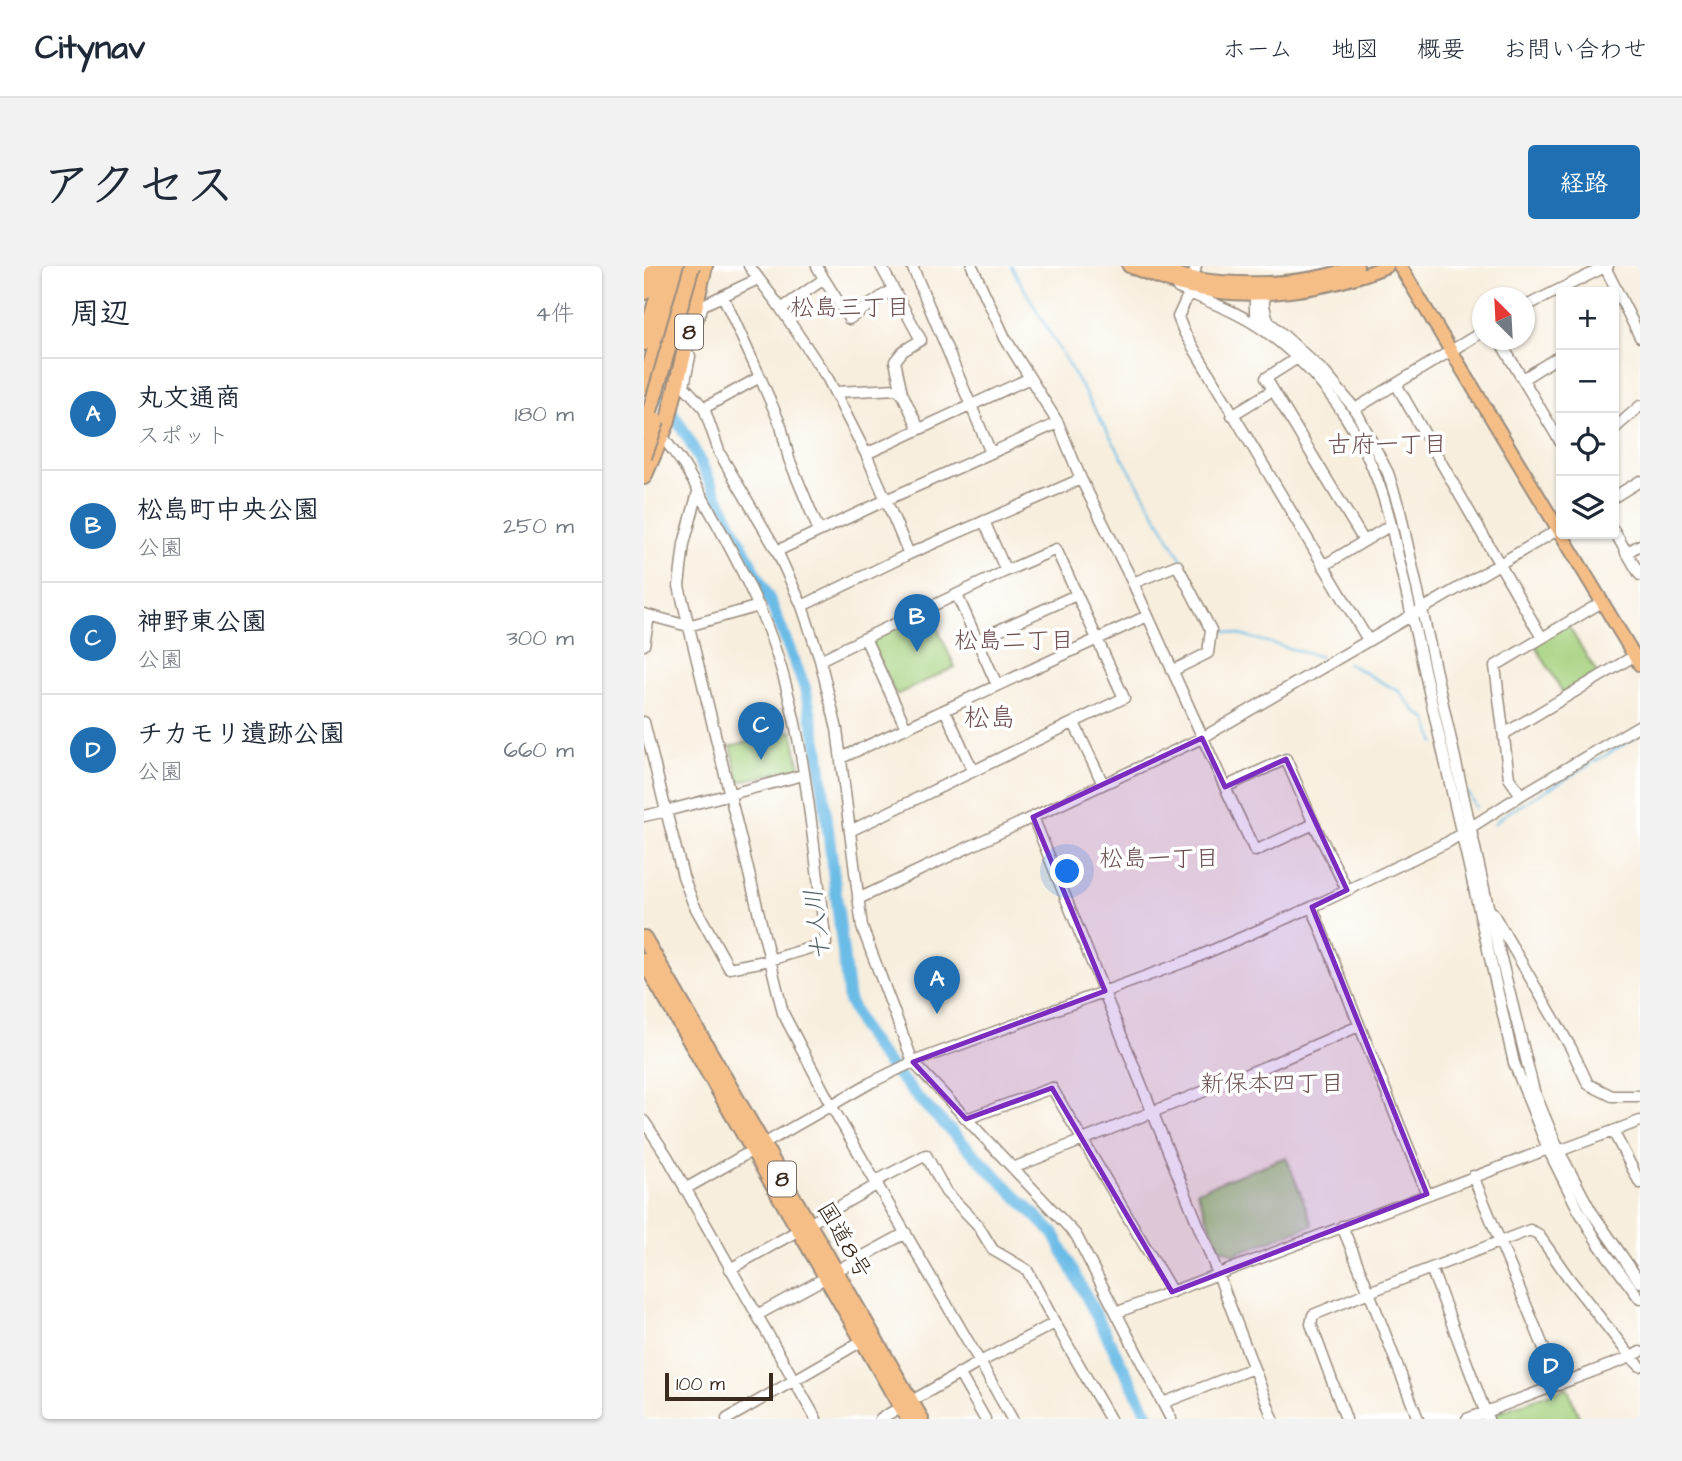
<!DOCTYPE html>
<html lang="ja">
<meta charset="utf-8">
<style>
body{margin:0;font-family:"Architects Daughter","Klee One",sans-serif;background:#f2f2f3;color:#1f2937}
.controls{position:absolute;right:21px;top:21px;display:grid;overflow:hidden;border-radius:7px;box-shadow:0 2px 5px #0004}
.controls button{width:63px;height:63px;display:grid;place-items:center;padding:0;border:0;border-bottom:2px solid #e0e1e3;background:#fff;color:#1f2937;font:35px sans-serif}
.compass{position:absolute;left:828px;top:21px;width:63px;height:63px;border-radius:50%;background:#fff;box-shadow:0 2px 5px #0004;rotate:336deg}
.scale{position:absolute;left:21px;bottom:18px;width:108px;box-sizing:border-box;padding-left:7px;border:4px solid #3b2a1e;border-top:0;font-size:19px;line-height:24px;white-space:nowrap;color:#3b2a1e;-webkit-text-stroke:5px #fff;paint-order:stroke}
.you{position:absolute;left:424px;top:606px;width:24px;height:24px;margin:-18px;border:5px solid #fff;border-radius:50%;background:#1a73e8;box-shadow:0 0 0 10px #1a73e833}
.badge{display:grid;place-items:center;width:46px;height:46px;border-radius:50%;background:#1f6fb2;color:#fff;font-size:23px;font-weight:700}
.pin{position:absolute;translate:-50% -58px;filter:drop-shadow(0 2px 4px #0008)}
.pin::after{content:'';position:absolute;top:37px;width:24px;height:21px;background:inherit;clip-path:polygon(0 0,100% 0,50% 100%)}
.list{margin:0;padding:0;list-style:none}
h2{display:flex;justify-content:space-between;align-items:center;height:91px;margin:0;padding:0 28px;font-size:30px}
h2 small{font-size:23px;font-weight:400;color:#747a83}
.list li{display:grid;grid-template-columns:46px 1fr auto;gap:21px;align-items:center;box-sizing:border-box;height:112px;padding:0 28px;border-top:2px solid #e0e1e3}
.list b{display:block;font-size:26px;white-space:nowrap}
.list p{margin:0;font-size:23px;white-space:nowrap;color:#747a83}
.list em{font-size:23px;font-style:normal;color:#747a83}
.icon{flex:none;width:38px;height:38px;fill:none;stroke:currentColor;stroke-width:2;stroke-linecap:round;stroke-linejoin:round}
.map{position:relative;flex:none;width:996px;height:1153px;overflow:hidden;border-radius:7px}
header{display:flex;align-items:center;gap:42px;box-sizing:border-box;height:98px;padding:0 35px;background:#fff;border-bottom:2px solid #e0e1e3}
header strong{font-size:33px}
nav{display:flex;gap:38px;margin-inline-start:auto;font-size:24px}
.intro{display:flex;align-items:center;justify-content:space-between;box-sizing:border-box;height:168px;padding:0 42px}
h1{margin:0;font-size:49px}
.button{padding:18px 32px;border-radius:7px;background:#1f6fb2;color:#fff;font-size:24px;font-weight:700}
main{display:flex;gap:42px;padding:0 42px}
aside{flex:1;background:#fff;border-radius:7px;box-shadow:0 2px 5px #0004}
.map>svg:first-child{display:block}
.green{fill:#a5d17e;stroke:#707e4e;stroke-width:2}
.lines{fill:none;stroke-linecap:round;stroke-linejoin:round}
.stream{stroke:#6bbce7;stroke-width:2}
.river{stroke:#6bbce7;stroke-width:12}
.minor-casing{stroke:#998c7e;stroke-width:13}
.major-casing{stroke:#998c7e;stroke-width:16}
.highway-casing{stroke:#998c7e;stroke-width:18}
.minor{stroke:#fff;stroke-width:10}
.major{stroke:#f6be87;stroke-width:12}
.highway{stroke:#f6be87;stroke-width:14}
.highway-bridge-casing{stroke:#998c7e;stroke-width:18;stroke-linecap:butt}
.highway-bridge{stroke:#f6be87;stroke-width:14}
.marked{fill:#7b2cbf;fill-opacity:0.2;stroke:#7b2cbf;stroke-width:5;stroke-linejoin:round}
.labels{text-anchor:middle;dominant-baseline:central;stroke-width:7;stroke-linejoin:round;paint-order:stroke}
.shield{fill:#fff;stroke:#766a62;stroke-width:2}
.shield-label{font-size:21px;font-weight:bold;fill:#3b2a1e}
.street-label{font-size:23px;fill:#3b2a1e;stroke:#fff}
.neighbourhood-label{font-size:24px;fill:#6d5051;stroke:#fff}
.water-label{font-size:24px;font-style:italic;fill:#4c5d64;stroke:#fff}
.quarter-label{font-size:26px;fill:#6d5051;stroke:#fff}
</style>
<header>
<strong>Citynav</strong>
<nav><a>ホーム</a><a>地図</a><a>概要</a><a>お問い合わせ</a></nav>
</header>
<div class="intro"><h1>アクセス</h1><a class="button">経路</a></div>
<main>
<aside>
<h2>周辺<small>4件</small></h2>
<ul class="list">
<li><span class="badge">A</span><div><b>丸文通商</b><p>スポット</p></div><em>180 m</em></li>
<li><span class="badge">B</span><div><b>松島町中央公園</b><p>公園</p></div><em>250 m</em></li>
<li><span class="badge">C</span><div><b>神野東公園</b><p>公園</p></div><em>300 m</em></li>
<li><span class="badge">D</span><div><b>チカモリ遺跡公園</b><p>公園</p></div><em>660 m</em></li>
</ul>
</aside>
<div class="map">
<svg width="996" height="1153" viewBox="0 0 996 1153">
<rect width="100%" height="100%" fill="#fff"/>
<filter id="ink" filterUnits="userSpaceOnUse"><feTurbulence type="fractalNoise" baseFrequency=".0143" numOctaves="2"/><feDisplacementMap in="SourceGraphic" scale="14" xChannelSelector="R" yChannelSelector="G"/><feConvolveMatrix kernelMatrix="1 2 1 2 8 2 1 2 1" color-interpolation-filters="sRGB"/></filter>
<filter id="wash" filterUnits="userSpaceOnUse"><feTurbulence type="fractalNoise" baseFrequency=".00686" numOctaves="4" result="noise"/><feDisplacementMap in="SourceGraphic" scale="28" xChannelSelector="R" yChannelSelector="G"/><feGaussianBlur stdDeviation="1.57" result="paint"/><feColorMatrix in="noise" values="0 0 0 0 0 0 0 0 0 0 0 0 0 0 0 0 0 1.4 0 .05"/><feComposite in="paint" operator="in"/></filter>
<g filter="url(#wash)">
<rect width="100%" height="100%" fill="#f7eedd"/>
<path class="green" d="M286 346 311 401 252 429 225 372Z
M923 358 953 407 919 427 890 377Z
M148 465 156 501 95 516 87 480Z
M642 891 669 959 590 988 575 981 553 925Z
M923 1121 936 1153H849L847 1149Z"/>
<g class="lines">
<path class="stream" d="M367 0 545 306 575 363 677 391
M703 397 756 426 772 446 783 453 791 477
M823 525 832 542
M850 558 860 549 996 469"/>
<path class="river" d="M10 116 45 174 127 337 161 422 174 481 205 735 218 762 234 786 274 832 410 968 506 1153"/>
</g>
</g>
<g filter="url(#ink)">
<g class="lines">
<g class="minor-casing">
<path id="minor" d="M105 0 133 37 184 113 222 188 242 234 414 157 437 213
M237 0 277 74 259 85 251 95 258 127
M268 0 347 187
M328 0 361 72 414 157
M552 0 545 27 534 51 540 66 724 374
M964 0 961 1 996 71
M180 13 205 53 249 23
M611 21V46L619 64
M534 22C563 35 595 46 621 65 685 112 729 181 747 259L870 797 904 883 934 943 954 977 996 1033
M620 22V40L624 55 681 107 711 143 744 207 756 245 843 636 890 825 915 885 947 945 996 1016
M79 30 116 111
M880 41 961 1
M137 43 180 13 173 0
M54 54 59 39 114 13
M855 74 917 177
M46 90 40 120 60 142 76 188 133 285 158 340 176 394 193 463 218 661 269 796 432 969 527 1153
M879 113 917 89
M752 118 838 66
M629 124 622 112 652 93
M191 126 254 123 259 129 275 163
M60 142 116 111 137 160 145 193 175 265
M711 143 752 118 898 372 851 400 865 512 877 529
M588 149 629 124 720 275
M970 163 996 140
M18 168C24 181 35 190 42 203 69 249 95 295 116 344 161 447 167 567 182 677L126 694 85 702 49 637 39 610 22 545 159 509
M222 188 386 112
M54 226 40 278 35 320 139 747 187 839 336 1096 411 1057 466 1153
M970 231 996 215
M970 265 996 309
M133 285 242 234 265 288
M982 287 996 279
M679 300 747 259
M489 317 533 299 567 364 564 387 528 405
M313 329 353 419
M158 340 265 288 437 213 489 317 581 521 642 493 670 558 703 624
M0 348 44 360 115 340
M221 372 362 305
M898 372 958 336
M333 374 432 329
M0 379 5 350
M176 394 221 372 262 462
M301 444 329 505
M0 456 22 545 0 550
M430 457 459 518
M860 468 990 390
M197 492 503 350
M581 521 611 585 670 558
M389 551 574 1008 629 1153
M206 565 480 432 412 283 362 305 340 255
M214 633 558 472 917 262
M668 641 783 928
M848 646 927 782 944 818 968 830H996
M322 853 408 822 528 1026
M0 855 23 890 172 1153
M969 865 996 917
M369 902 623 800 715 760
M829 910 915 1119
M232 915 282 889 302 926 333 958 349 984 383 1004 411 1057
M41 923 226 817 269 796 546 694 668 641 804 576 877 529 996 459
M165 958 234 918
M698 960 725 1026 669 1049 667 1058 702 1153
M787 1002 844 1153
M86 1003 155 964
M192 1005 262 967
M474 1046 904 883 915 885 996 855
M113 1049 181 1012
M315 1107 341 1153
M519 1137 609 1102
M83 1153 218 1075
M236 1153 336 1096 368 1153
M774 1153 725 1026 886 964 894 968 924 1011 987 1091 996 1086
M823 1153 987 1091 996 1100"/>
</g>
<g class="major-casing">
<path id="major" d="M485 0C505 8 525 17 546 21 608 36 685 24 743 0
M508 0C564 24 657 22 713 0
M756 0 996 399"/>
</g>
<g class="highway-casing">
<path id="highway" d="M0 26 8 0
M0 77 22 0
M0 121 35 0
M0 211 23 158 61 0
M0 672 277 1153
M0 695 264 1153"/>
</g>
<use href="#minor" class="minor"/>
<use href="#major" class="major"/>
<use href="#highway" class="highway"/>
<g class="highway-bridge-casing">
<path id="highway-bridge" d="M0 166 48 0
M0 191 13 155"/>
</g>
<use href="#highway-bridge" class="highway-bridge"/>
</g>
</g>
<path class="marked" d="M558 472 581 521 642 493 703 624 668 641 783 928 528 1026 408 822 322 853 269 796 461 725 389 551Z"/>
<g class="labels">
<g class="shield">
<rect x="31" y="48.5" width="28" height="35" rx="5"/>
<rect x="124" y="895.5" width="28" height="35" rx="5"/>
</g>
<g class="shield-label">
<text x="45" y="66">8</text>
<text x="138" y="913">8</text>
</g>
<g class="street-label">
<text transform="translate(200 974) rotate(60)">国道8号</text>
</g>
<g class="neighbourhood-label">
<text x="206" y="42">松島三丁目</text>
<text x="743" y="179">古府一丁目</text>
<text x="370" y="375">松島二丁目</text>
<text x="515" y="593">松島一丁目</text>
<text x="628" y="818">新保本四丁目</text>
</g>
<g class="water-label">
<text transform="translate(174 659) rotate(-97)">十人川</text>
</g>
<g class="quarter-label">
<text x="346" y="452">松島</text>
</g>
</g>
</svg>
<div class="controls">
<button>+</button>
<button>−</button>
<button><svg class="icon" aria-label="locate" viewBox="0 0 24 24"><circle cx="12" cy="12" r="6"/><path d="M12 2v4M12 18v4M2 12h4M18 12h4"/></svg></button>
<button><svg class="icon" aria-label="layers" viewBox="0 0 24 24"><path d="M12 4l9 5-9 5-9-5zM3 14l9 5 9-5"/></svg></button>
</div>
<svg class="compass" viewBox="-18 -18 36 36"><path d="M0-13l5 13h-10z" fill="#e53935"/><path d="M0 13l5-13h-10z" fill="#747a83"/></svg>
<div class="scale">100 m</div>
<div class="you"></div>
<div class="pin badge" style="left:293px;top:748px">A</div>
<div class="pin badge" style="left:273px;top:386px">B</div>
<div class="pin badge" style="left:117px;top:494px">C</div>
<div class="pin badge" style="left:907px;top:1135px">D</div>
</div>
</main>
